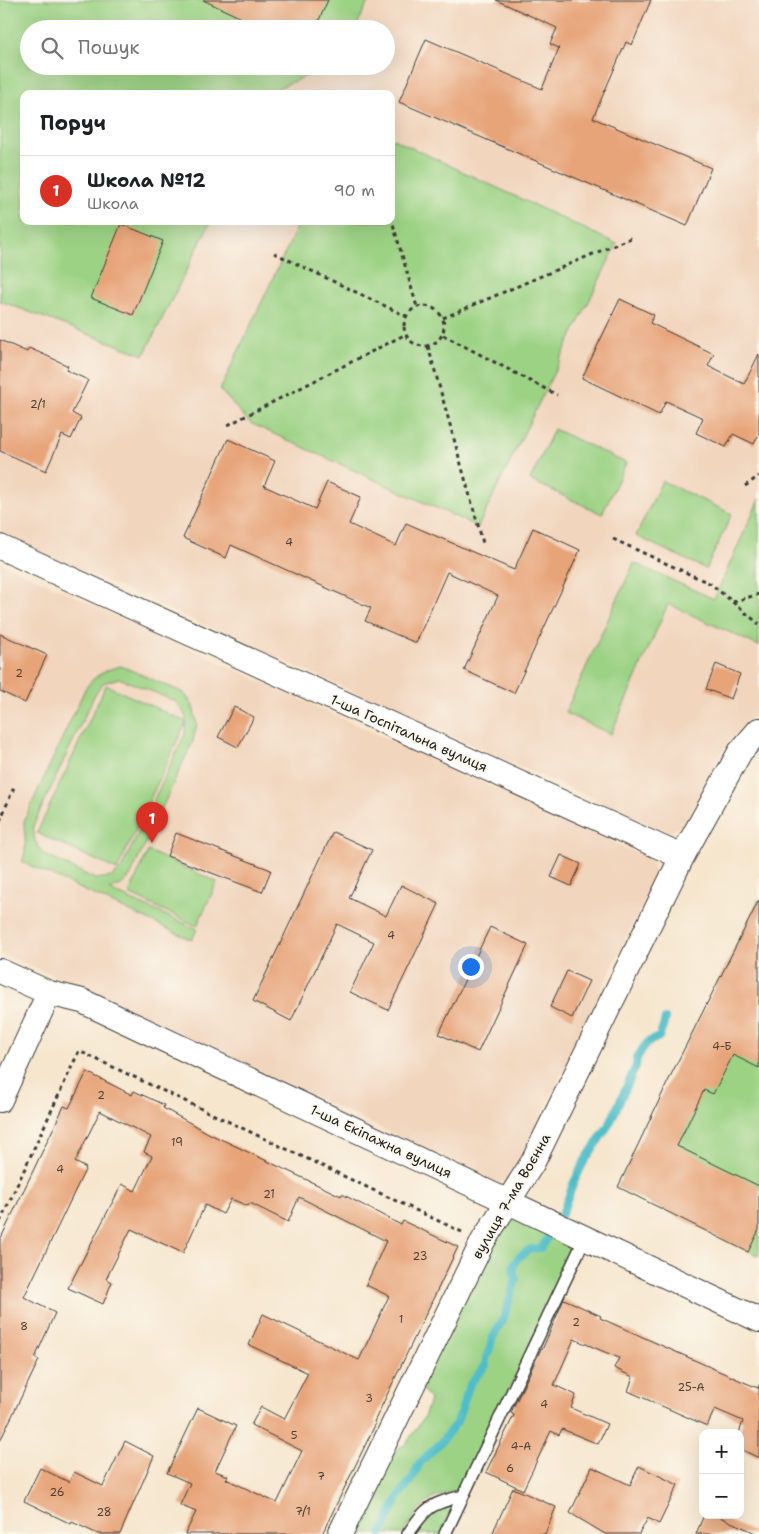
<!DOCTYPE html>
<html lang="uk">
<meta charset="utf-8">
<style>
body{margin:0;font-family:"Shantell Sans",sans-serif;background:#f2f2f2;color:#202124}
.controls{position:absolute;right:15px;bottom:15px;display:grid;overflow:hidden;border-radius:10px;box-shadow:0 5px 20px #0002}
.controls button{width:45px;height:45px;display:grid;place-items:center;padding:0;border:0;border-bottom:1px solid #e0e0e0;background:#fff;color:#202124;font:25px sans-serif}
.you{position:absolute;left:470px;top:966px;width:18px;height:18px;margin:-12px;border:4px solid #fff;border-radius:50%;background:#1a73e8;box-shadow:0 0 0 8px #1a73e833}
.badge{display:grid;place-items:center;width:32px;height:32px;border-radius:50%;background:#d93025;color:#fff;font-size:16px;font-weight:700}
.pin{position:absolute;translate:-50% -41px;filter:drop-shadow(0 1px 2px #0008)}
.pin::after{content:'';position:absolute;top:26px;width:18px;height:15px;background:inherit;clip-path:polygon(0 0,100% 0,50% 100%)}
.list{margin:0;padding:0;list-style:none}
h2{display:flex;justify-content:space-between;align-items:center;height:65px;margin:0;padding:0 20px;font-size:21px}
h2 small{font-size:16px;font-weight:400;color:#757577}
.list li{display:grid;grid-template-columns:32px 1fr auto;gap:15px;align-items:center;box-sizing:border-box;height:70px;padding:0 20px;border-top:1px solid #e0e0e0}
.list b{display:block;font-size:19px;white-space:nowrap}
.list p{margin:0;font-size:16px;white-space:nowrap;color:#757577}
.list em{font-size:16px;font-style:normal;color:#757577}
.icon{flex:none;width:28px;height:28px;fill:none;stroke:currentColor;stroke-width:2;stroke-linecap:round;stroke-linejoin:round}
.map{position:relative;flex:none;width:759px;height:1534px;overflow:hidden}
.search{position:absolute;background:#fff;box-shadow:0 5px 20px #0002;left:20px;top:20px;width:375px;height:55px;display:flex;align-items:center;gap:12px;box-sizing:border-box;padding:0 18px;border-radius:28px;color:#757577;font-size:19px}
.panel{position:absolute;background:#fff;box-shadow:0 5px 20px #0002;left:20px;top:90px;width:375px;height:135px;border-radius:10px}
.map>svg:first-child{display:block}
.built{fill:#f1d5bd;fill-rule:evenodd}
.green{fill:#9cd284;stroke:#5c7750;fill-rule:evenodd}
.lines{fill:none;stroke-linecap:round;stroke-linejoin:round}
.stream{stroke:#4fbdc8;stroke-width:8}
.building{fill:#e7a479}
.lane-casing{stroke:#3d3a37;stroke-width:14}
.street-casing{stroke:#3d3a37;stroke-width:26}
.path{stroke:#3d3a37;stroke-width:3;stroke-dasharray:4 4;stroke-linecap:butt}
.lane{stroke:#fff;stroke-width:11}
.street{stroke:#fff;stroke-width:24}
.labels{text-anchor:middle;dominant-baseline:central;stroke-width:4;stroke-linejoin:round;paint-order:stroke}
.number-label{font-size:11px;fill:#4f3e33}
.street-label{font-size:14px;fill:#1c1c1c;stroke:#fbf7ec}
</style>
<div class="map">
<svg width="759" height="1534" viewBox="0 0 759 1534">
<rect width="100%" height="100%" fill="#fbf7ec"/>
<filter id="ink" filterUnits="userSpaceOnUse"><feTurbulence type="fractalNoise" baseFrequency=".02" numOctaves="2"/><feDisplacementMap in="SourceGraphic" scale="10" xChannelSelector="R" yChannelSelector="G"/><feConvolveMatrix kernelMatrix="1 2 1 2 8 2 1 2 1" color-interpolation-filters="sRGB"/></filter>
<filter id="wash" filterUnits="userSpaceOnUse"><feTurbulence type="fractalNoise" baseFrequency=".0096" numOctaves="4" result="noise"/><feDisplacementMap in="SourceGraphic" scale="20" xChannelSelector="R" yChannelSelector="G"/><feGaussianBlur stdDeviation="1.12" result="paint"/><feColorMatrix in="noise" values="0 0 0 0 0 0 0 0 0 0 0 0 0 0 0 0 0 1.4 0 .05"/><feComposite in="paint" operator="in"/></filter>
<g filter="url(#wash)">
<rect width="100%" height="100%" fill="#f6e6ce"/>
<path class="built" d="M0 0H759V714L750 718 726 745 686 822 671 831 656 827 0 534ZM29 29H386V66H29ZM24 94H391V221H24Z
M0 562 648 858 653 866 655 878 514 1174 507 1181 496 1182 91 992 0 953Z"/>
<path class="green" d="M0 0H369L355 29H29V66H330L278 88 275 94H24V221H211L144 355 0 301Z
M391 138 617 244 478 527 250 423 220 390 300 221H391Z
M554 429 626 463 602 514 530 480Z
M662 481 732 514 706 569 636 536Z
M759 499V646L668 604 611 734 565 713 634 563 714 599Z
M121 666 184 693 193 706 197 724 193 741 130 877 121 885 109 890 197 929 192 940 22 862C28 849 24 835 24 821L85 689C95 675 104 670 121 666ZM119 678 175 701C180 707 187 714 186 722L106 685 37 833 117 870 186 722 185 734 121 869 112 877 95 879 43 854 35 841 33 826 95 694 103 683Z
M148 851 217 882 197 926 129 894Z
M759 899V1256L618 1187Z
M519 1217 562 1236 569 1247 568 1265 461 1490C425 1497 422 1505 403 1534H344L383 1457 406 1444 424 1417 430 1400 420 1385 499 1227 509 1219Z
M454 1505 441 1534H414C428 1517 432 1509 454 1505Z"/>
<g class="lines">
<path class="stream" d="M562 1214 574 1182 584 1162 610 1123 636 1066 637 1058 643 1048 648 1042 659 1037 663 1027 665 1019
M381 1534 399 1496 413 1477 419 1464 442 1441 457 1422 470 1384 486 1365V1357L489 1353 492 1339 503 1320 516 1279 513 1270 514 1264 518 1258 530 1249 541 1248 549 1236"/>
</g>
<g id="blocks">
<path class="building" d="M203 0H328L315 29H265Z
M496 0H651L632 45 626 42 593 118 711 168 687 226 399 102 426 39 542 89 559 48 550 44 557 28Z
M121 224 163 241 133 315 91 298Z
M620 299 654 315 650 323 714 354 708 366 744 384 759 354V434L754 444 733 434 726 447 696 433 703 418 666 401 659 415 582 378Z
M0 340 27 352 29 348 56 360 68 366 66 370 88 380 72 413 81 418 71 439 62 435 46 471 0 451Z
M228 439 275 461 264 486 315 509 327 482 361 497 349 524 396 546 406 523 514 570 533 528 580 550 514 693 464 670 498 596 447 572 416 643 365 621 371 608 231 545 226 558 183 538Z
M0 634 47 655 25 703 0 691Z
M716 664 740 674 731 699 706 689Z
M234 707 254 717 238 747 218 737Z
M333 832 372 850 349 898 386 916 401 885 439 904 388 1010 350 992 374 942 337 924 291 1021 253 1001Z
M176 833 271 870 262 892 167 856Z
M561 855 581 864 571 886 551 877Z
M759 900V1068L733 1055 713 1094 704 1090 677 1146 759 1186V1230L748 1252 618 1187 672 1073Z
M490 927 528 945 478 1052 439 1034Z
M567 971 589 981 572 1018 550 1007Z
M87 1072 132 1095 134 1091 164 1105 163 1108 210 1134 341 1196 342 1194 401 1225 403 1221 458 1247 374 1422 376 1423 322 1534H185L196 1512 180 1505 190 1483 167 1473 198 1408 236 1426 215 1471 228 1476 226 1479 277 1503 302 1451 251 1425 261 1407 284 1419 308 1373 249 1345 263 1314 359 1360 389 1296 366 1285 386 1241 299 1197 288 1222 250 1203 248 1206 231 1199 223 1214 205 1205 183 1253 131 1229 106 1279 112 1282 103 1304 68 1288 122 1184 135 1191 152 1156 144 1152 151 1137 100 1111 75 1162 86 1168 24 1297 55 1313 35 1358 39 1360 0 1441V1240L64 1106 69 1108Z
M564 1299 601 1316 600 1318 739 1380 758 1388 759 1385V1458L740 1449V1433H739L743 1421 715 1409 707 1426 628 1391 633 1377 614 1368 619 1358 574 1339 554 1385 576 1395 571 1408 607 1424 598 1444 562 1429 559 1435 551 1431 523 1490 486 1472 514 1415 511 1413 514 1406 541 1349 542 1350Z
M125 1441 154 1456 120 1534H98L72 1522 71 1524 24 1501 40 1468 69 1482 74 1472 103 1486Z
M639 1466 678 1485 659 1524 648 1518 639 1534H605L570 1513 592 1467 630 1485Z
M513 1488 556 1507 545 1534H492Z
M704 1515H715L758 1534H696Z"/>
</g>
</g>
<g filter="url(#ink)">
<use href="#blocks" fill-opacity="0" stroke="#3d3a37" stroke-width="1"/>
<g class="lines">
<g class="lane-casing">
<path id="lane" d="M408 1534C427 1506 430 1504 463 1496
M445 1534 585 1238"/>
</g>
<g class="street-casing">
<path id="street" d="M0 547 682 857
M0 971 49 993 82 1001 759 1320
M0 1100 49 993
M340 1534 483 1241 533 1162 682 857 740 752 759 730"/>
</g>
<path class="path" d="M391 217 417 307
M274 253 406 316
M404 326a20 20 0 1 1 40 0a20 20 0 1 1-40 0Z
M443 318 633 237
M443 335 557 395
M428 346 483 543
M228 425 406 334
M745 486 759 476
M613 539 711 584 759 624
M733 602 759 594
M0 821 14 787
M0 1222 79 1051 462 1232"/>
<use href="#lane" class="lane"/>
<use href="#street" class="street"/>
</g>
</g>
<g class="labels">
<g class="number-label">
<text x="38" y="404">2/1</text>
<text x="289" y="542">4</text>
<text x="19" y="673">2</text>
<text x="391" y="935">4</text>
<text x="722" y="1046">4-Б</text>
<text x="101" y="1095">2</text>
<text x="177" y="1142">19</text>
<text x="60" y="1169">4</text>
<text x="269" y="1194">21</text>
<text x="420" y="1256">23</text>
<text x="401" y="1319">1</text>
<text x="576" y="1322">2</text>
<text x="24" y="1326">8</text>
<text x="691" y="1387">25-А</text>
<text x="369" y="1398">3</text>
<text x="544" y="1404">4</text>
<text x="294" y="1435">5</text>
<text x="521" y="1446">4-А</text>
<text x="510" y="1468">6</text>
<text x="321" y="1476">7</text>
<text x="57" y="1492">26</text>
<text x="303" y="1511">7/1</text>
<text x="104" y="1512">28</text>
</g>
<g class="street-label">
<text transform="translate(409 733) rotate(24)">1-ша Госпітальна вулиця</text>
<text transform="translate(381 1141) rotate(25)">1-ша Екіпажна вулиця</text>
<text transform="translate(511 1196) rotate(-60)">вулиця 7-ма Воєнна</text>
</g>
</g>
</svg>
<div class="controls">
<button>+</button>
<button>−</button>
</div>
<div class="you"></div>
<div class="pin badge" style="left:152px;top:843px">1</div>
<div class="search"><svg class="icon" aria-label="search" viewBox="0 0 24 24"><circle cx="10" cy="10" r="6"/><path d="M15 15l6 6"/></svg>Пошук</div>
<section class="panel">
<h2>Поруч<small></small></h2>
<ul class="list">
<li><span class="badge">1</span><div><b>Школа №12</b><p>Школа</p></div><em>90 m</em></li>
</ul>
</section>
</div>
